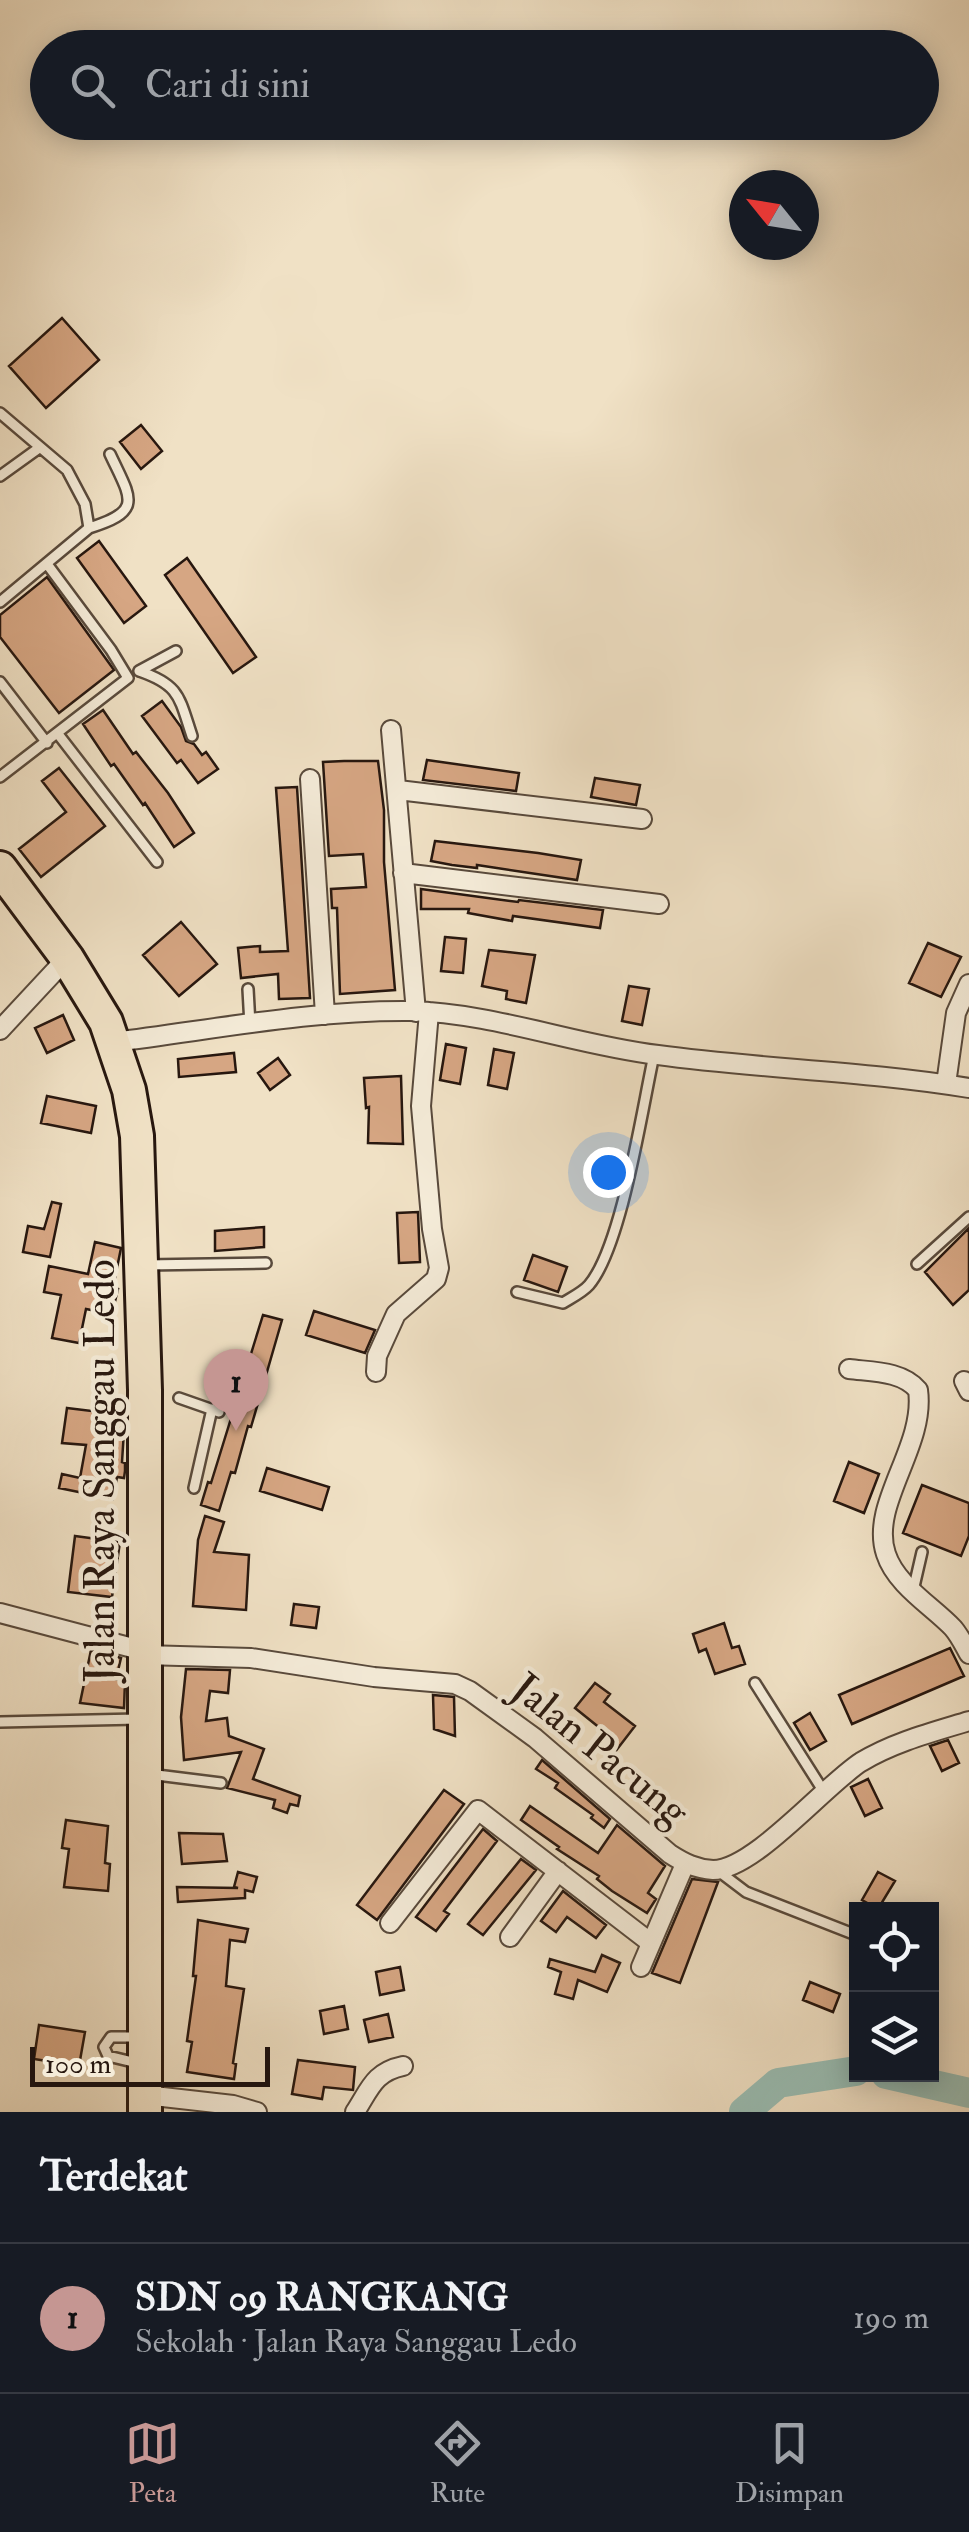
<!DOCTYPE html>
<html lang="id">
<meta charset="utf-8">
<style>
body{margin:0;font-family:"IM FELL Double Pica",serif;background:#20242c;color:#f1f3f6}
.controls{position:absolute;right:30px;bottom:30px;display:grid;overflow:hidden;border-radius:0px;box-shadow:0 5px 25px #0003}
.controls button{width:90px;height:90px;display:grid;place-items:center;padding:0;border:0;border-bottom:2px solid #363941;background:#171b24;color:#f1f3f6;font:50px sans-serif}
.compass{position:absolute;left:729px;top:170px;width:90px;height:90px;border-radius:50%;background:#171b24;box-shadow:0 5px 25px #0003;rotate:300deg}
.scale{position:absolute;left:30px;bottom:25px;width:240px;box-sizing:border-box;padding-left:10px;border:5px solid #27170f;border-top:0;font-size:28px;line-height:35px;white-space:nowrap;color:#27170f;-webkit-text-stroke:8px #f5ecd9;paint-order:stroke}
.you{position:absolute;left:608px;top:1172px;width:35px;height:35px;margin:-25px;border:8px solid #fff;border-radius:50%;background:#1a73e8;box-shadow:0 0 0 15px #1a73e833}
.badge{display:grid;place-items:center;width:65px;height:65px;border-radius:50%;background:#c59692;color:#111;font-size:32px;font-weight:700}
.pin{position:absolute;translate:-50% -82px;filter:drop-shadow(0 2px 5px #0008)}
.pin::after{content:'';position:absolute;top:52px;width:35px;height:30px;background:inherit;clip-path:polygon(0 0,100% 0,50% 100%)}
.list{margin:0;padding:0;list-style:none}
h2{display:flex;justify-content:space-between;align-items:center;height:130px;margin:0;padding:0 40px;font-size:42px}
h2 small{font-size:32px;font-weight:400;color:#9ea1a6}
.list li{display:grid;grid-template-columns:65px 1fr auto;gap:30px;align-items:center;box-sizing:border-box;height:150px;padding:0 40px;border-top:2px solid #363941}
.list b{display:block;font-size:38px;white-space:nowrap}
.list p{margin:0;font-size:32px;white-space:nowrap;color:#9ea1a6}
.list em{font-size:32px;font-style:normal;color:#9ea1a6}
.icon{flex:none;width:55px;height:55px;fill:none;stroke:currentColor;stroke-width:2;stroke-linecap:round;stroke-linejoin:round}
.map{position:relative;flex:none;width:969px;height:2112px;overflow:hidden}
.search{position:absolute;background:#171b24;box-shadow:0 5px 25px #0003;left:30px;right:30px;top:30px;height:110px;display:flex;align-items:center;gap:25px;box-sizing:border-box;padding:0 35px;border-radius:55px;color:#9ea1a6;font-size:38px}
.sheet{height:280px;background:#171b24}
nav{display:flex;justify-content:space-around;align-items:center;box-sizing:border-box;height:140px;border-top:2px solid #363941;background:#171b24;font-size:28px;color:#9ea1a6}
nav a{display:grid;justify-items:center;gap:5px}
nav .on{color:#c59692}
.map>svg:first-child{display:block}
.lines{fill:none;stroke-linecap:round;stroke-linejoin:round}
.river{stroke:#9abeb4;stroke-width:30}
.building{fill:#d6a683;stroke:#27170f;stroke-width:2.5}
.lane-casing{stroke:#594a3c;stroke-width:14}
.street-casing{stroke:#594a3c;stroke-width:22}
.highway-casing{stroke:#27170f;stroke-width:38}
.lane{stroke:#f5ecd9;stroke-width:9}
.street{stroke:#f5ecd9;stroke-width:18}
.highway{stroke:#f0e1c5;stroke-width:32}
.labels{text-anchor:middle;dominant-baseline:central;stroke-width:9;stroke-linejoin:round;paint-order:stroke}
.street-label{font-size:42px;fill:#27170f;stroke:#f5ecd9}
</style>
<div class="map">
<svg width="969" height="2112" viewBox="0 0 969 2112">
<rect width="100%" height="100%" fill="#f0e1c5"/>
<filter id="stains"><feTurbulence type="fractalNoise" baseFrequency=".002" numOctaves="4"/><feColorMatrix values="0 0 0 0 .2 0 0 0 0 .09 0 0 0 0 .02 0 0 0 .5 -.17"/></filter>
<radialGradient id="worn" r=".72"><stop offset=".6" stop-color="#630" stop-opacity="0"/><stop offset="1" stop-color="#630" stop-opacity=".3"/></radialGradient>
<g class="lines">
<path class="river" d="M886 2074 969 2093
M744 2112 778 2083 856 2071"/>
</g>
<path class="building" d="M62 318 99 360 46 408 9 366Z
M141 425 162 451 141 469 120 442Z
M99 541 146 606 124 623 77 558Z
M187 558 256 657 233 673 165 575Z
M47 577 114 670 59 713 0 637V615Z
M162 701 181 727 186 741 194 744 202 755 206 752 218 769 198 783 181 760 177 763 142 716Z
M103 710 133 754 136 752 168 793 194 833 174 847 145 803 143 805 114 764 111 766 83 724Z
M427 760 519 773 516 791 423 780Z
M344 761H378L384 810V862L395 990 340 994 337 908H332L331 889 366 887 363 854 329 856 323 762Z
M59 768 105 826 41 877 19 849 66 812 42 781Z
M595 778 640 785 636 805 591 797Z
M297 787 310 998 279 999 278 974 241 978 238 948 260 946V952L288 951 276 788Z
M435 841 538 853 581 860 577 880 477 865V868L452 865 431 861Z
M421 889 518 902 519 900 603 910 600 928 513 916 512 921 468 913 469 909H421Z
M181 922 217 964 179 996 143 955Z
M445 937 466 939 463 973 441 971Z
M928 943 961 957 941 997 909 983Z
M489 950 535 955 526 1003 506 999 507 991 482 986Z
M629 986 649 989 642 1025 622 1021Z
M63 1015 74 1040 47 1053 35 1028Z
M446 1044 466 1048 460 1084 440 1080Z
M494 1049 514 1053 507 1089 488 1085Z
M234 1053 236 1072 179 1077 178 1059Z
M278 1058 290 1075 270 1090 258 1073Z
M401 1076 403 1144 368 1143 369 1107 366 1108 364 1078Z
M47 1096 96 1106 91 1133 41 1123Z
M52 1202 61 1204 50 1257 23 1252 28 1226 44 1229Z
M418 1212 420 1262 399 1263 397 1213Z
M264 1227V1247L215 1251V1231Z
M969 1228V1290L953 1305 925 1272Z
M95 1242 121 1248 113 1288 118 1289 112 1314 86 1309 79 1343 52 1338 61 1295 44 1292 49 1266 88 1274Z
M533 1255 567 1267 558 1292 524 1280Z
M314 1311 375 1330 365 1353 306 1335Z
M263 1315 282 1320 251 1427 248 1426 235 1473 231 1472 219 1511 201 1505 208 1482 211 1483Z
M67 1408 125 1415 122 1462 125 1463V1471L124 1478 117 1477 113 1499 59 1488 62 1474 80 1478 86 1445 62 1443Z
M849 1462 879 1474 864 1513 834 1501Z
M267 1468 329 1487 322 1510 260 1491Z
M922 1485 969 1503V1536L961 1556 903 1533Z
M205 1516 224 1522 214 1552 249 1555 246 1610 193 1606 198 1540Z
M75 1536 120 1542 112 1597 68 1592Z
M294 1604 319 1607 316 1628 291 1625Z
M724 1623 732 1648 739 1646 745 1664 715 1674 706 1649 699 1652 693 1634Z
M950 1648 964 1676 852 1724 839 1695Z
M91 1650 121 1658 116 1679 125 1681 124 1708 80 1703Z
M186 1669 230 1670 228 1693 210 1691 206 1721 227 1718 229 1736 264 1749 253 1779 300 1796 298 1806 290 1804 287 1813 273 1808 275 1800 227 1788 241 1752 184 1760 181 1717Z
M595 1683 610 1694 604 1702 635 1726 615 1752 600 1740 606 1733 575 1708Z
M433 1695 454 1697 455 1736 434 1729Z
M810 1713 826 1741 810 1750 794 1723Z
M948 1740 959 1763 942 1771 930 1746Z
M542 1760 610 1819 604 1828 591 1818 593 1815 555 1788 558 1783 536 1769Z
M868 1779 882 1808 865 1816 851 1787Z
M444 1790 464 1804 377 1920 357 1905Z
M530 1806 598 1853 617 1825 665 1866 648 1893 656 1899 647 1913 612 1891 597 1879 599 1876 557 1849 559 1847 521 1820Z
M66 1820 108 1826 105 1863 110 1864 108 1891 64 1887 69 1849 62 1848Z
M483 1829 497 1841 444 1911 449 1914 436 1931 416 1917Z
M179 1833 223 1834 227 1861 182 1864Z
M521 1859 536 1870 483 1935 468 1924Z
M238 1872 257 1877 253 1892 245 1890V1898L178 1902 177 1887 238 1888 234 1887Z
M878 1872 895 1881 878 1909 862 1900Z
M692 1879 718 1882 680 1983 652 1973Z
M563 1891 606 1925 596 1938 567 1917 556 1932 541 1921Z
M198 1920 248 1929 245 1942 230 1940 226 1986 244 1989 233 2063 236 2064 234 2079 187 2072 192 2042 187 2041 196 1976H193Z
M602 1955 620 1963 607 1992 578 1980 573 1999 555 1994 561 1972 548 1967 550 1959 595 1972Z
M400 1967 404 1990 380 1995 376 1972Z
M810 1982 840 1994 833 2012 803 2000Z
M344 2006 348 2029 324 2034 320 2011Z
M388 2014 393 2037 369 2042 364 2020Z
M39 2025 85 2032 79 2066 34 2059Z
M298 2060 355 2067 353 2090 324 2087 322 2099 292 2094Z"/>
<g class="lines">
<g class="lane-casing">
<path id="lane" d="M0 413 67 470 85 504 89 528 0 602
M0 476 39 448
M89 528C144 511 131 499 110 454
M139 671C180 685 179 697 192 736
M139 671 176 651
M0 682 47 743
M58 734 157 862
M0 777 128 678 111 650 47 564
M248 989 250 1025
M917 1264 969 1217
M146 1265 266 1263
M517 1292 563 1303C571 1298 583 1292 589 1285 622 1246 642 1109 654 1055
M179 1398 219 1412
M194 1488 212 1409
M913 1591 922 1552
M755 1683 824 1792
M0 1722 138 1719
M149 1774 221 1783
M717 1870 746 1892 856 1935
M137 2063 108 2056 104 2047 111 2037H138"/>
</g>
<g class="street-casing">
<path id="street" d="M391 730 416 1012
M310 779 325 1015
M398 790 642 819
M403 873 659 904
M0 1030 67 958
M114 1042C212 1030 311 1010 410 1011 494 1013 575 1045 658 1055 761 1069 866 1071 969 1088
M946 1084 956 1013 969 984
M849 1369C873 1372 902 1371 918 1390 926 1447 869 1504 886 1554 896 1585 932 1606 953 1628 960 1636 964 1645 969 1654
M376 1372 377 1356 396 1314 436 1279 439 1268 432 1229 421 1106 429 1012
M964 1381 969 1391
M0 1613 144 1651
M144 1655 251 1658 374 1677 455 1684 470 1691 535 1738 670 1854C684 1863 696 1869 713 1870 754 1870 825 1785 861 1762 894 1742 933 1732 969 1721
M390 1923 478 1810 651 1943
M510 1937 558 1871
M641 1967 685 1864
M145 2095 233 2105 257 2112
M355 2112C370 2089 374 2072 403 2066"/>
</g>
<g class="highway-casing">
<path id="highway" d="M0 868 67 958 106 1022 129 1090 137 1136 145 1390V2112"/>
</g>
<use href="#lane" class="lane"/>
<use href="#street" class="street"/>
<use href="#highway" class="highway"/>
</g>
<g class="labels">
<g class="street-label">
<text transform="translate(101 1471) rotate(-90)">Jalan Raya Sanggau Ledo</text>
<text transform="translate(600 1750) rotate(39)">Jalan Pacung</text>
</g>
</g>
<rect width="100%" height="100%" filter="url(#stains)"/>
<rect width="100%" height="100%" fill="url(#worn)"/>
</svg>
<div class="controls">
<button><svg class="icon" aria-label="locate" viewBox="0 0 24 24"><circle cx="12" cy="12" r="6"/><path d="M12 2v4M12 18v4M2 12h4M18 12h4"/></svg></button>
<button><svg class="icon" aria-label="layers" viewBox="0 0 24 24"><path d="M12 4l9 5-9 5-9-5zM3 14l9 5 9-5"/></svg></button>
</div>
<svg class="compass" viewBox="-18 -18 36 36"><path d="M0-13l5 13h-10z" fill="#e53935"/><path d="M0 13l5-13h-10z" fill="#9ea1a6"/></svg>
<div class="scale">100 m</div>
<div class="you"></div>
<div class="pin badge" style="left:236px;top:1431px">1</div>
<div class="search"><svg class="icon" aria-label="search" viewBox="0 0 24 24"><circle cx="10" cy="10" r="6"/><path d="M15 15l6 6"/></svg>Cari di sini</div>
</div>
<section class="sheet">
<h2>Terdekat<small></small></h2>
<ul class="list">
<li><span class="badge">1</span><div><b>SDN 09 RANGKANG</b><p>Sekolah · Jalan Raya Sanggau Ledo</p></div><em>190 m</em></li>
</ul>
</section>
<nav>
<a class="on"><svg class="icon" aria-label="map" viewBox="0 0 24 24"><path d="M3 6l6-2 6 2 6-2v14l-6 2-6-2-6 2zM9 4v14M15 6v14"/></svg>Peta</a>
<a><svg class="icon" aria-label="directions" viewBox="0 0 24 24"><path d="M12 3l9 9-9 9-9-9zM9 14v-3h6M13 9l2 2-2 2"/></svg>Rute</a>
<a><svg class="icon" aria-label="saved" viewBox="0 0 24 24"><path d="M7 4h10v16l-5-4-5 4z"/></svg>Disimpan</a>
</nav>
